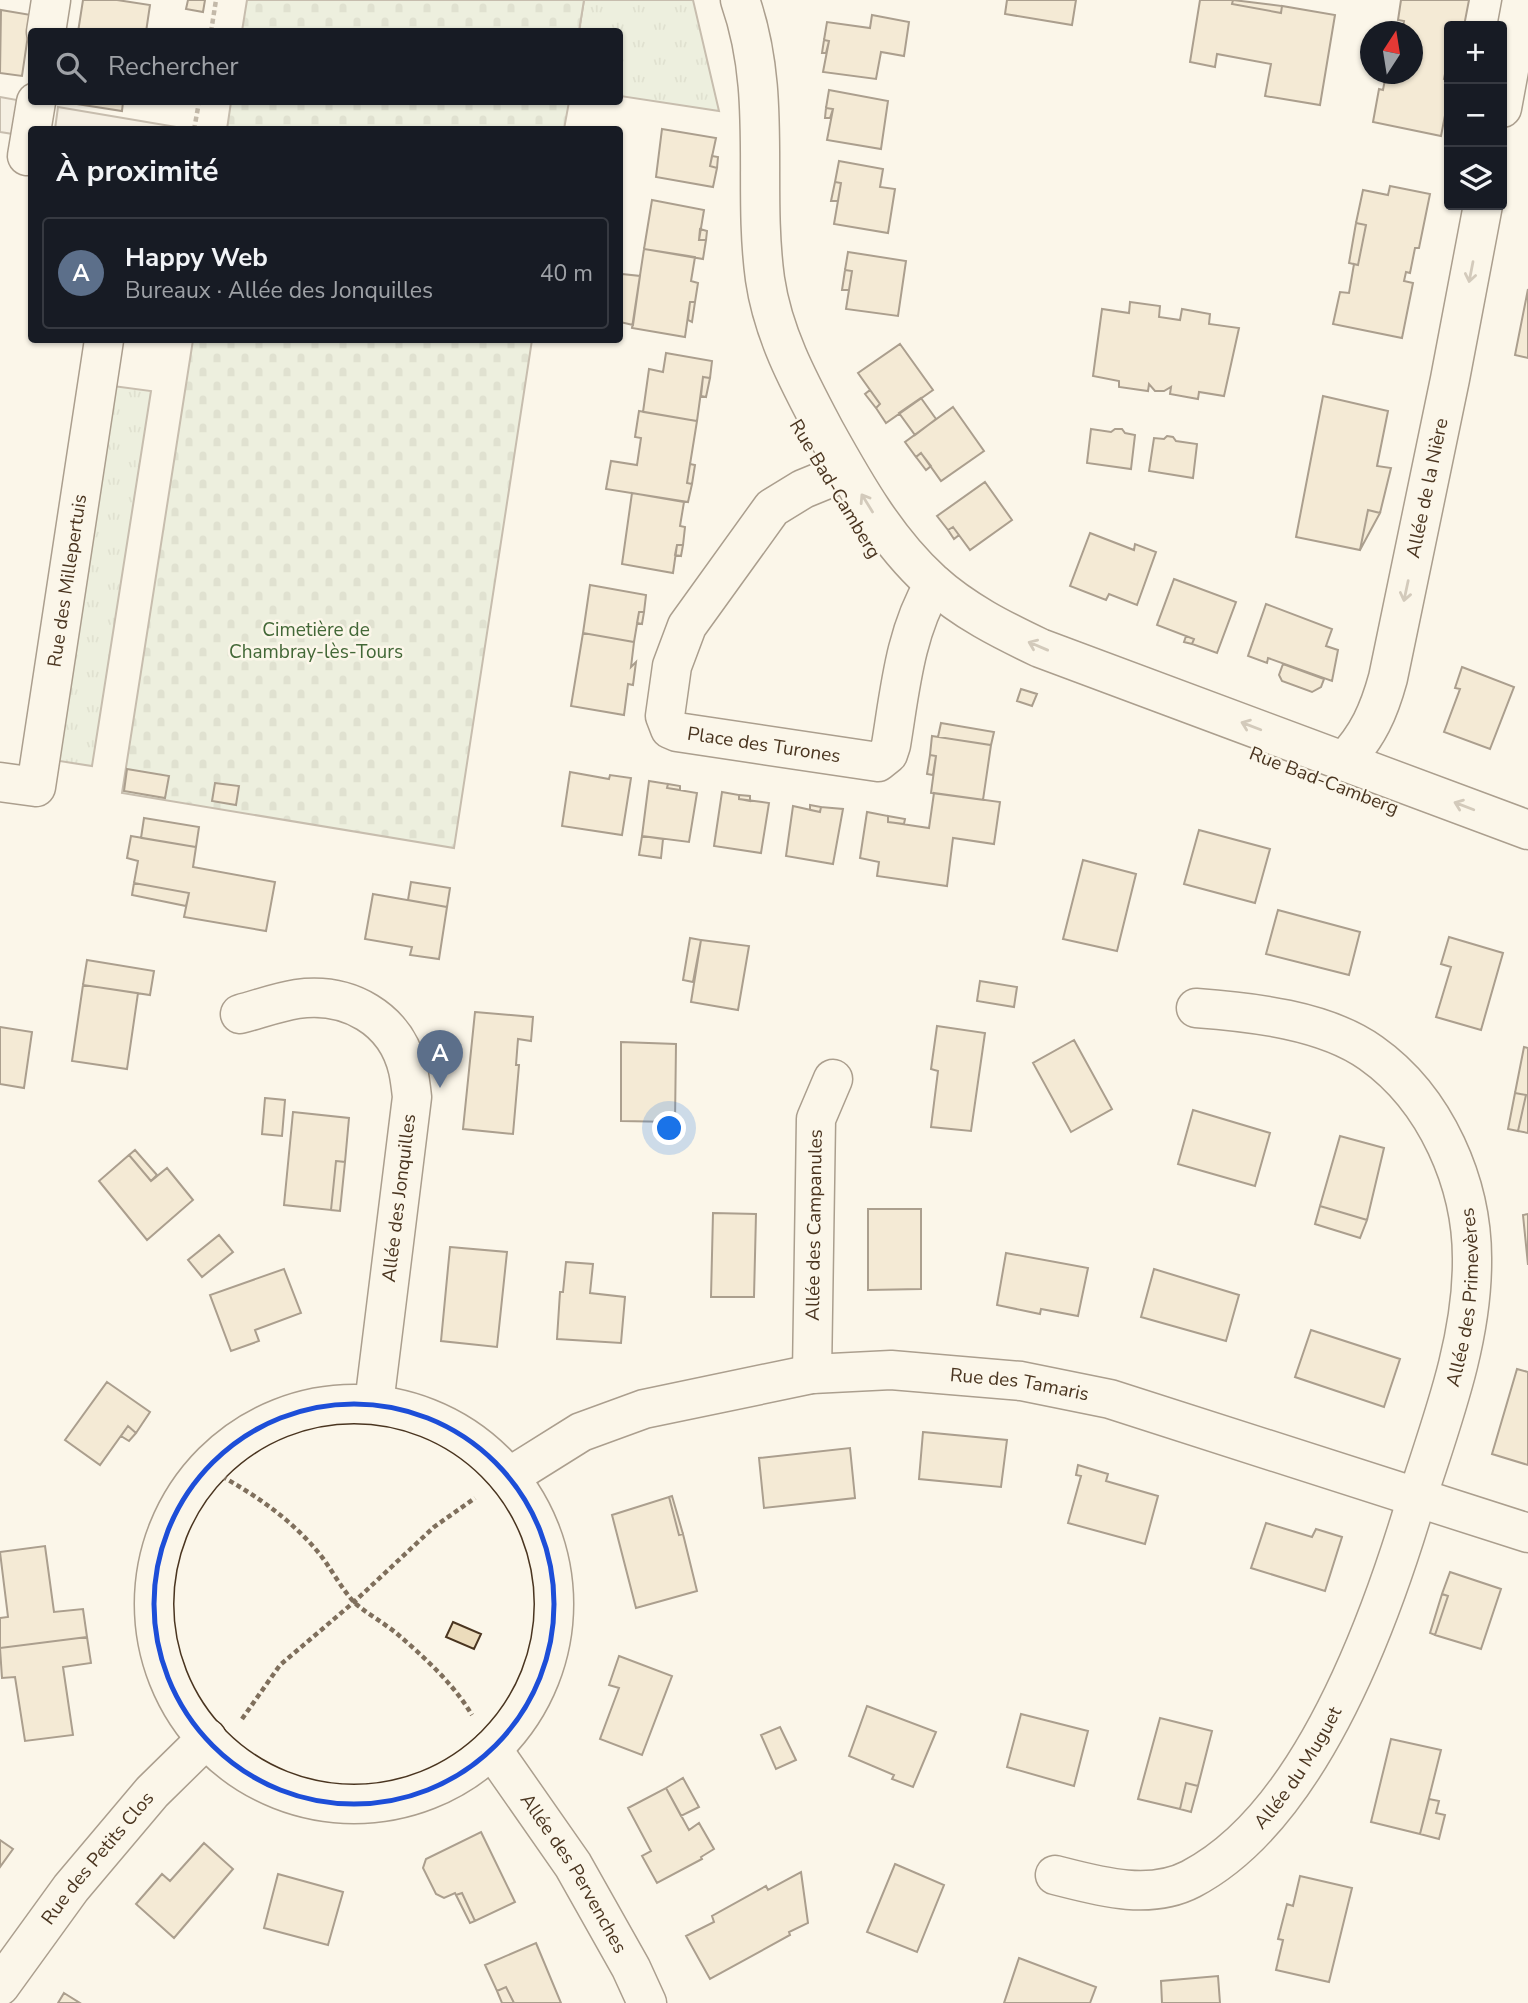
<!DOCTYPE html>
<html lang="fr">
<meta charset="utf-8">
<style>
body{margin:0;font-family:"Nunito Sans",sans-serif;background:#20242c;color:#f1f3f6}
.controls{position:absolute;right:21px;top:21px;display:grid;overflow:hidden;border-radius:7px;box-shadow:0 2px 5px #0004}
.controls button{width:63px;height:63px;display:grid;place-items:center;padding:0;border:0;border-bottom:2px solid #363941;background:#171b24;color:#f1f3f6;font:35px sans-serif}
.compass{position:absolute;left:1360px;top:21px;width:63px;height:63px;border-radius:50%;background:#171b24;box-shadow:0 2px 5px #0004;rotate:12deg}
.you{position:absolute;left:670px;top:1129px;width:24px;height:24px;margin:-18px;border:5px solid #fff;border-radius:50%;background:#1a73e8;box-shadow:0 0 0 10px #1a73e833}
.badge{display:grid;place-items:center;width:46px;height:46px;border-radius:50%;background:#c62828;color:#fff;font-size:23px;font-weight:700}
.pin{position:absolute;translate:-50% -58px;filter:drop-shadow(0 2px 4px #0008)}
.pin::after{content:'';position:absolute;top:37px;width:24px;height:21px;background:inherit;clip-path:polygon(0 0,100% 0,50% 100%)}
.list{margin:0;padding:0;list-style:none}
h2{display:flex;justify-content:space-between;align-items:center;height:91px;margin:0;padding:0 28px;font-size:30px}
h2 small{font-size:23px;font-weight:400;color:#9ea1a6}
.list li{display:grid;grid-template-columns:46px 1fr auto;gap:21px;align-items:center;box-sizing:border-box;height:112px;margin:0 14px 14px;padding:0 14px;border:2px solid #363941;border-radius:7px}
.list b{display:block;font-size:26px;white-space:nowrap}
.list p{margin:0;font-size:23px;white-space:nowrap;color:#9ea1a6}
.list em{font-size:23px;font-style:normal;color:#9ea1a6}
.icon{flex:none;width:38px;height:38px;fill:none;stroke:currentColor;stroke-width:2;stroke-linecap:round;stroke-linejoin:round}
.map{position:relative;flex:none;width:1528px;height:2003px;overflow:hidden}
.search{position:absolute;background:#171b24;box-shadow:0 2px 5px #0004;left:28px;top:28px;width:595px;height:77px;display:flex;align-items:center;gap:18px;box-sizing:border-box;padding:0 24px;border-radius:7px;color:#9ea1a6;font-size:26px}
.panel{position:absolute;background:#171b24;box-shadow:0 2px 5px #0004;left:28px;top:126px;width:595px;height:217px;border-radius:7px}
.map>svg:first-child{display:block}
.grass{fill:url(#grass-tufts);stroke:#887966;stroke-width:2}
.cemetery{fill:url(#cemetery-stones);stroke:#887966;stroke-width:2}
.parking{fill:#ede7d9;stroke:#887966;stroke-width:2}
.building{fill:#ecdcbc;stroke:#4a3520;stroke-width:2}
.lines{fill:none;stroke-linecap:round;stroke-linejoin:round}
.minor-casing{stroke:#4a3520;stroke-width:41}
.path{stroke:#7f6f5c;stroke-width:4.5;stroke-dasharray:5 3.5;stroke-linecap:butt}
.minor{stroke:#fbf6e9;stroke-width:38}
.oneway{stroke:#a29684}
.marked{fill:none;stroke:#1d4ed8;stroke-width:5;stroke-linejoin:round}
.labels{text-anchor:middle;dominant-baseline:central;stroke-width:5;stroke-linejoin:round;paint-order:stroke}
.street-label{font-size:19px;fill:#4a3520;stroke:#fbf6e9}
.park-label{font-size:19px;fill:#436837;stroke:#fbf6e9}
</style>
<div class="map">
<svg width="1528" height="2003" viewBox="0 0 1528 2003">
<defs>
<pattern id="grass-tufts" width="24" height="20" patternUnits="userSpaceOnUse" patternTransform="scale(1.75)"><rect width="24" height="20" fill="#dce7d0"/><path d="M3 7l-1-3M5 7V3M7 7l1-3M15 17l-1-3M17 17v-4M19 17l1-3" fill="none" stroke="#bec7b2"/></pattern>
<pattern id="cemetery-stones" width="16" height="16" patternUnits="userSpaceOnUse" patternTransform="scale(1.75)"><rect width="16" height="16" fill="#dce7d0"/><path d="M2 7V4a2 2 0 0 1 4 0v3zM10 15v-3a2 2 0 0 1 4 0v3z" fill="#bec7b2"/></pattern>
</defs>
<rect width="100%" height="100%" fill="#fbf6e9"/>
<path class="grass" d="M584 0H693L719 111 620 96V32L579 31Z
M113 386 151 391 92 766 53 760Z"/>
<path class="cemetery" d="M247 0H584L579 31H242Z
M231 102H569L564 129H227Z
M193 340H532L454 848 122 793Z"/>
<path class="parking" d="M0 97 17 100 13 134 0 132Z
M58 107 188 129H55Z"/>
<path class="building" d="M83 0H117L150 5 146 32H78Z
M188 0H205L203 12 186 9Z
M1007 0H1076L1072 25 1005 14Z
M1200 0H1233L1232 4 1281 13 1282 6 1335 15 1320 105 1265 96 1271 64 1217 54 1215 67 1190 62Z
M1233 0 1282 6 1281 13 1232 4Z
M1401 0H1469L1464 26H1449V70L1446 69 1444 79 1449 80V95L1441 136 1373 122 1379 89 1383 90 1386 74H1412V32H1402L1404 21 1398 20Z
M1 10 31 15 22 76 0 73Z
M872 15 909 22 904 56 881 52 876 79 823 72 829 41 824 40 827 22 870 28Z
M824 40 829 41 826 53H822Z
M829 90 888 101 881 149 827 140 833 109 826 108Z
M64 102H123L122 111Z
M826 108 833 109 830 118H825Z
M662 129 716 138 710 166 717 168 713 187 656 177Z
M712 156 718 157 717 168 710 166Z
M839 161 883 169 880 187 895 189 888 233 834 224 841 183 835 182Z
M835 182 841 183 838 201H831Z
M1390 186 1430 194 1419 248H1415L1410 273 1406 272 1404 281 1413 283 1402 338 1333 324 1340 292 1349 293 1354 264 1358 265 1366 225 1356 223 1363 190 1388 195Z
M652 200 704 210 699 240H706L703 259 644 249Z
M1356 223 1366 225 1358 265 1349 263Z
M700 229 707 231 706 240H699Z
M644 249 695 257 691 281 698 283 695 302H690L685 337 632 328Z
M848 252 906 261 898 316 846 309 852 271 845 270Z
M845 270 852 271 849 290H842Z
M622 274 640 276 633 325 620 322Z
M1528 289V358L1515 355Z
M690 302H695L692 322 688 320Z
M1130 302 1160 306 1159 317 1180 320 1182 309 1210 314 1209 324 1239 328 1224 396 1199 392 1198 399 1170 394 1171 387 1164 391H1155L1149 384 1148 391 1119 387V381L1093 376 1102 309 1129 313Z
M900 344 933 390 886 423 876 408 880 404 858 373Z
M666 353 712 361 710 378 703 377 697 421 643 412 649 369 663 372Z
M703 377 710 378 706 397 701 396Z
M870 390 880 404 876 408 865 394Z
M1323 396 1388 411 1377 466 1391 468 1380 513 1368 510 1360 550 1296 537Z
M921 398 936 419 915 435 899 413Z
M953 407 984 451 941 481 921 453 916 457 905 442Z
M639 411 697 421 687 483 692 484 688 502 606 489 611 461 637 465 641 438 635 437Z
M1091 429 1111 432 1115 429H1122L1125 433 1135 435 1131 469 1087 463Z
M1167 436 1173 437 1176 441 1197 444 1193 478 1149 471 1154 438 1164 439Z
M921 453 931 466 926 470 916 457Z
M690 464 695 465 692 484 687 483Z
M985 482 1012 520 970 550 953 527 948 530 937 516Z
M632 493 684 502 680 526 685 527 683 545H677L673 573 622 564Z
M1368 510 1380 513 1360 550Z
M953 527 959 535 954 539 948 530Z
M1090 533 1134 550 1135 544 1156 552 1137 605 1109 594 1106 600 1070 586Z
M677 545H683L681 556 675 555Z
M1174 579 1236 602 1217 653 1192 644 1194 639 1157 625Z
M590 585 646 595 644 612H639L634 642 583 633Z
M1266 604 1332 629 1326 646 1338 650 1332 681 1268 658 1267 663 1248 656Z
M639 612H644L642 624 637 623Z
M583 633 634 642 631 667 636 662 633 685 628 684 624 715 571 706Z
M1186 636 1194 639 1192 644 1184 642Z
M1283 664 1324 679 1321 687 1312 692 1282 681 1279 675Z
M1462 667 1514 687 1490 749 1444 732 1460 689 1455 688Z
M1021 689 1037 694 1032 706 1017 701Z
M941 723 994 732 991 745 938 737Z
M932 736 991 745 983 800 931 793 936 756 930 755Z
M930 755 936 756 933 775 927 774Z
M127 769 169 776 165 798 124 791Z
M570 772 609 779 610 775 631 778 622 835 562 826Z
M649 781 668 784 667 788 697 793 689 842 642 836Z
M215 783 239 786 236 805 212 801Z
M668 784 680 786V790L667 788Z
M722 792 739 795V799L769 803 761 853 714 846Z
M934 793 1000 802 994 844 953 838 947 886 877 876 879 862 860 858 867 812 888 816V822L929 828Z
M739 795 750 796V801L739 799Z
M810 805 821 807 820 812 810 810Z
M793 806 820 812 821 807 843 809 833 864 786 856Z
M888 816 905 819 904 824 888 822Z
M144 818 199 827 196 847 141 838Z
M1199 830 1270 849 1255 903 1184 884Z
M131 836 196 847 193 867 275 882 266 931 184 917 189 893 134 883 138 861 127 858Z
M642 836 663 839 661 858 639 855Z
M1083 860 1136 874 1117 951 1063 939Z
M411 882 450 888 447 907 408 900Z
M134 883 189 893 186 906 132 895Z
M373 894 447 907 439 959 410 955 412 947 365 939Z
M1278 910 1360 932 1349 975 1266 954Z
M1449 937 1503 953 1481 1030 1436 1017 1451 967 1441 964Z
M690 938 701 940 693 982 683 980Z
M701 940 749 946 738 1010 691 1002Z
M87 960 154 971 150 995 83 985Z
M980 981 1017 987 1014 1007 977 1001Z
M83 985 138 993 127 1069 72 1061Z
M475 1012 533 1017 531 1041 518 1039 516 1065H519L513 1134 463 1129Z
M937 1026 985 1033 971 1131 931 1127 938 1071 931 1069Z
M0 1027 32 1032 24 1088 0 1084Z
M1074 1040 1112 1109 1071 1132 1033 1063Z
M621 1042 676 1044 675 1122 621 1121Z
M1524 1047 1528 1048V1133L1518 1131 1526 1095 1515 1093Z
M1515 1093 1526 1095 1518 1131 1508 1129Z
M265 1098 285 1100 282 1136 262 1134Z
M1193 1110 1270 1133 1255 1186 1178 1164Z
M293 1112 349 1118 345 1162 336 1161 331 1210 284 1205Z
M1340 1136 1384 1148 1367 1220 1320 1206Z
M135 1150 157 1175 151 1181 129 1155Z
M129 1155 151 1181 167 1168 193 1200 147 1240 99 1181Z
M336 1161 345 1162 340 1211 331 1210Z
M1320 1206 1367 1220 1360 1238 1315 1224Z
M868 1209H921V1289L868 1290Z
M713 1213 756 1214 754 1297H711Z
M1528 1214V1265L1523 1215Z
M219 1235 233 1252 202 1277 188 1260Z
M450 1247 507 1252 497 1347 441 1341Z
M1006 1253 1088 1268 1078 1316 1041 1309 1040 1314 997 1305Z
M566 1262 593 1264 590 1293 625 1297 621 1343 557 1339 560 1292H563Z
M284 1269 301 1313 255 1330 259 1341 231 1351 210 1295Z
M1154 1269 1239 1295 1226 1341 1141 1317Z
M1311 1330 1400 1359 1384 1407 1295 1377Z
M1517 1369 1528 1372V1465L1492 1454Z
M107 1382 150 1412 136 1433 128 1426 100 1465 65 1440Z
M128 1426 136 1433 129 1441 121 1436Z
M923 1432 1007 1440 1001 1487 919 1479Z
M850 1448 855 1498 764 1508 759 1458Z
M1078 1465 1108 1474 1106 1481 1158 1496 1145 1544 1068 1523 1081 1476 1076 1475Z
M672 1496 683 1534 679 1535 669 1497Z
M669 1497 679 1535 683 1534 697 1591 636 1608 612 1515Z
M1266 1523 1312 1537 1316 1529 1342 1537 1325 1591 1251 1568Z
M45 1546 54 1612 83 1609 87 1637 0 1648V1618L8 1617 0 1552Z
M1450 1572 1501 1589 1481 1649 1435 1635 1448 1596 1442 1594Z
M1442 1594 1448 1596 1435 1635 1430 1633Z
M453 1622 481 1634 474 1649 446 1637Z
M87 1637 91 1663 63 1667 73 1735 25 1741 15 1677 2 1678 0 1648Z
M619 1656 672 1676 642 1755 600 1739 619 1688 609 1685Z
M867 1706 936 1732 913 1787 892 1779 894 1775 849 1756Z
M1021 1714 1088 1731 1074 1786 1007 1767Z
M1160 1718 1212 1731 1198 1786 1186 1783 1180 1809 1138 1799Z
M780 1727 796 1760 776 1769 761 1735Z
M1391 1739 1441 1750 1420 1834 1371 1822Z
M683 1778 699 1807 681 1816 666 1788Z
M1186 1783 1198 1786 1191 1812 1180 1809Z
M666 1788 689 1830 699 1823 714 1849 701 1857 702 1859 657 1883 642 1856 651 1851 628 1808Z
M1429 1799 1439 1801 1436 1813 1445 1815 1439 1839 1420 1834Z
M481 1832 515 1902 475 1921 462 1893 456 1895 455 1893 444 1898 436 1894 423 1868 426 1859Z
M0 1840 13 1849 0 1867Z
M204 1843 233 1869 174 1938 136 1904 162 1874 170 1881Z
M895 1864 944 1885 917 1952 867 1932Z
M801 1872 808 1923 789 1932 790 1935 710 1979 686 1936 714 1922 712 1916 766 1886 768 1890Z
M278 1874 343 1892 328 1945 264 1928Z
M1300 1876 1352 1888 1329 1982 1276 1970 1283 1940 1278 1939 1287 1904 1293 1906Z
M462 1893 475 1921 470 1923 456 1895Z
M536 1943 561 2003H514L506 1987 497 1991 485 1965Z
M1019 1958 1096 1987 1090 2003H1004Z
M1218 1976 1220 2003H1162L1161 1981Z
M506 1987 514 2003H502L497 1991Z
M64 1993 80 2003H58Z"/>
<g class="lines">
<g class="minor-casing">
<g id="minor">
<path d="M740 0C773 94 752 183 765 279 773 334 799 382 825 431 855 485 886 540 932 582 964 611 1002 630 1040 648L1528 830"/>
<path d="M46 32 51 0"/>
<path d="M1502 108 1522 0"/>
<path d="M27 156 36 102"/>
<path id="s1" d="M847 471 803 489 772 508 687 626 672 666 665 716 670 729 677 732 878 762 888 754 891 745C900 690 905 632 934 584"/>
<path id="s2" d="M1344 761C1368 736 1379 711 1388 678L1450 379 1483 205"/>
<path id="s3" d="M0 782 36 787 104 340"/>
<path d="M240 1014C259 1009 278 1002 297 999 348 992 396 1018 408 1070 410 1079 411 1088 412 1097L374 1404"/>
<path id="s4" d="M812 1374 816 1119 833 1079"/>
<circle cx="354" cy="1604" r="200"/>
<path id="s5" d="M509 1477 581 1432 644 1409 812 1374 891 1370 1021 1381 1110 1399 1528 1533"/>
<path id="s6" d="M492 1749 573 1865 631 1968 647 2003"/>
<path id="s7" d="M1055 1875C1098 1886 1149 1901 1191 1879 1307 1818 1376 1632 1412 1514 1437 1433 1472 1348 1472 1262 1473 1184 1436 1099 1371 1053 1325 1020 1251 1012 1196 1008"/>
<path id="s8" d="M0 1986 71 1888 152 1792 207 1738"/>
</g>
</g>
<path class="path" d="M211 32 216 0
M194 130 199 102
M207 1468C249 1491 286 1514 318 1552 330 1566 343 1592 356 1604 368 1614 382 1622 395 1632 423 1656 453 1683 472 1715
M242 1719 280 1665 354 1602 434 1527 475 1498"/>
<use href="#minor" class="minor"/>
</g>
<defs><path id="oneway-shaft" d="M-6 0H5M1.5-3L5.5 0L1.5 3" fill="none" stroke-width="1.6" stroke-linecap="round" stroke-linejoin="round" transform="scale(1.75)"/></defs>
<g class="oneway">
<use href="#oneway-shaft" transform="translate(1471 272) rotate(101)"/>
<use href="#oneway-shaft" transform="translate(867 503) rotate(-122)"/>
<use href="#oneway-shaft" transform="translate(1406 591) rotate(102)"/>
<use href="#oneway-shaft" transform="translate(1038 646) rotate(-157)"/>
<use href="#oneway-shaft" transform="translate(1251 726) rotate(-159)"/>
<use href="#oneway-shaft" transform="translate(1464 806) rotate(-159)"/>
</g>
<path d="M0 0H1528V2003H0ZM154 1604a200 200 0 1 1 400 0a200 200 0 1 1-400 0Z" fill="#fbf6e9" fill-opacity=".55" fill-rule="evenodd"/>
<path class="marked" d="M154 1604a200 200 0 1 1 400 0a200 200 0 1 1-400 0Z"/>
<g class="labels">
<g class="street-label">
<text stroke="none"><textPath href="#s2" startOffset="289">Allée de la Nière</textPath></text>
<text transform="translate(835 489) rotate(59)">Rue Bad-Camberg</text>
<text stroke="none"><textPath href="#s3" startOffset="245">Rue des Millepertuis</textPath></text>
<text stroke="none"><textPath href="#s1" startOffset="432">Place des Turones</textPath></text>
<text transform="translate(1324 781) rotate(21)">Rue Bad-Camberg</text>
<text transform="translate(399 1198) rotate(-83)">Allée des Jonquilles</text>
<text stroke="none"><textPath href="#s4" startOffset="149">Allée des Campanules</textPath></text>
<text stroke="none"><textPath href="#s7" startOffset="800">Allée des Primevères</textPath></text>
<text stroke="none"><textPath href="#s5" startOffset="532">Rue des Tamaris</textPath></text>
<text stroke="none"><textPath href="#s7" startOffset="296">Allée du Muguet</textPath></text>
<text stroke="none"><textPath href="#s8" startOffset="161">Rue des Petits Clos</textPath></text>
<text stroke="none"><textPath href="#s6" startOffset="149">Allée des Pervenches</textPath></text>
</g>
<g class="park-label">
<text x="316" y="630">Cimetière de<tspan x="316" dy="22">Chambray-lès-Tours</tspan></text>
</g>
</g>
</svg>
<div class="controls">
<button>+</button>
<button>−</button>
<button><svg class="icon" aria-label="layers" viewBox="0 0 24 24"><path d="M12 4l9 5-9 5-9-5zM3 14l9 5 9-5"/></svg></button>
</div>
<svg class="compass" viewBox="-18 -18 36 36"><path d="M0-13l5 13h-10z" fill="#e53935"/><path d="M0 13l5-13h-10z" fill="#9ea1a6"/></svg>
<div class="you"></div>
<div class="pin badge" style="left:440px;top:1088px;background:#5c6f8a">A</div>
<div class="search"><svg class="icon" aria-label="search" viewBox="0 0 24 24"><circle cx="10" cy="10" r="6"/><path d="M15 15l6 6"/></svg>Rechercher</div>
<section class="panel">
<h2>À proximité<small></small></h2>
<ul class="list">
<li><span class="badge" style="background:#5c6f8a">A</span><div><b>Happy Web</b><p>Bureaux · Allée des Jonquilles</p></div><em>40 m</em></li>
</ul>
</section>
</div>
